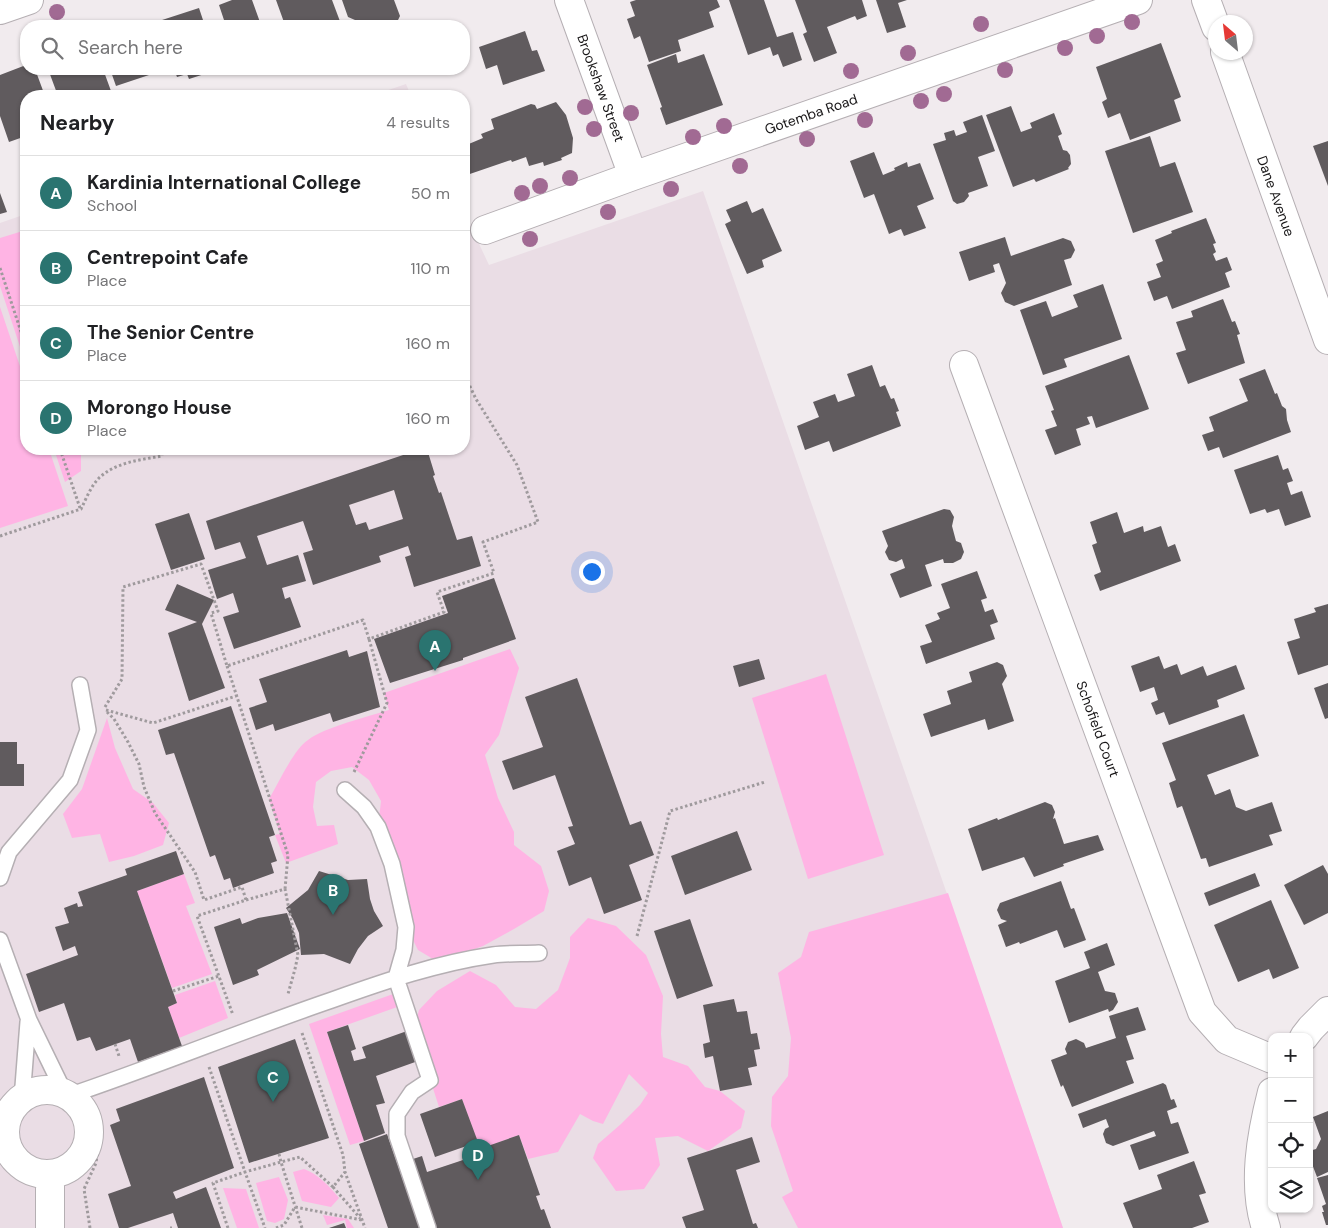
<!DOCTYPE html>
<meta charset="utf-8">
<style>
body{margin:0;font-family:"DM Sans",sans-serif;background:#f6f6f6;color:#202124}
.controls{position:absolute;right:15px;bottom:15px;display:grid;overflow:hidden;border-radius:10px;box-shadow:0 1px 4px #0004}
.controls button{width:45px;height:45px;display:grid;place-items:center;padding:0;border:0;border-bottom:1px solid #e0e0e0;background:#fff;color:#202124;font:25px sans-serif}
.compass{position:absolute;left:1208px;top:15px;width:45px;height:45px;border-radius:50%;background:#fff;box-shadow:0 1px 4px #0004;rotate:332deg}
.you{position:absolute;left:591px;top:571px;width:18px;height:18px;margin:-12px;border:4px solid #fff;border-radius:50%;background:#1a73e8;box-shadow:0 0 0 8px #1a73e833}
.badge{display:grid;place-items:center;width:32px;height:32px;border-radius:50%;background:#2a7470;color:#fff;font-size:16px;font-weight:700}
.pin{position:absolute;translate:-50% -41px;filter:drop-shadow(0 1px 2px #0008)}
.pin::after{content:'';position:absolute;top:26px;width:18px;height:15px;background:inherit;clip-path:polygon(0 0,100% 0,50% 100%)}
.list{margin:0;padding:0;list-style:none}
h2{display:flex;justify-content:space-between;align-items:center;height:65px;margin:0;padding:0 20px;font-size:21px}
h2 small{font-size:16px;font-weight:400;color:#757577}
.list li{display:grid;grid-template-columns:32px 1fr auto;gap:15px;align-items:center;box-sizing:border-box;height:75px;padding:0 20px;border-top:1px solid #e0e0e0}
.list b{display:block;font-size:19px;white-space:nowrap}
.list p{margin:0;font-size:16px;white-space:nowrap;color:#757577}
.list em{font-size:16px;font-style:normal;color:#757577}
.icon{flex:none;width:28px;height:28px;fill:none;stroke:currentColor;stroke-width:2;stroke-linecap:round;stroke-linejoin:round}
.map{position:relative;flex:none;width:1328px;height:1228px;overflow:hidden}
.search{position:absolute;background:#fff;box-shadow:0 1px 4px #0004;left:20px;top:20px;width:450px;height:55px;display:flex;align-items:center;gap:12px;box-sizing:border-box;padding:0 18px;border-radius:20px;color:#757577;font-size:19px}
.panel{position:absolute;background:#fff;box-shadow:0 1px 4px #0004;left:20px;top:90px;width:450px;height:365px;border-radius:20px}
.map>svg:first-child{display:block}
.built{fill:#eadde5}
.green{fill:#ffb4e4}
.building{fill:#605b5e;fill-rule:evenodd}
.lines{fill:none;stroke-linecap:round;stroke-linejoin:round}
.lane-casing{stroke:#b5afb3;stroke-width:18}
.street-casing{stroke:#b5afb3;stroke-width:30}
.path{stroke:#9f9a9d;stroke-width:3;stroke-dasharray:2.5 2.5;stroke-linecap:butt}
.lane{stroke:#fff;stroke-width:15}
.street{stroke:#fff;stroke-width:28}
.tree{fill:#a16a93}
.labels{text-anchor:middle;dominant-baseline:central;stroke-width:5;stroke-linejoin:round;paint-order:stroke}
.street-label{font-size:14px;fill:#181617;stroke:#fff}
</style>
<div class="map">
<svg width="1328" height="1228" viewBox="0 0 1328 1228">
<rect width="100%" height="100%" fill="#f1ebee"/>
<path class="built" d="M406 84 411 96H371Z
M703 191 1063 1228H0V223L26 214V449H464V212L489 265Z"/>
<path class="green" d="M26 230V365L0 286V238Z
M0 307 26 384V449H49L68 506 0 528Z
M54 449H81V471L65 482Z
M510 649 519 668 499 735 485 755 498 798 514 832V845L541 866 549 891 544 911 514 929 483 946 438 962 418 950 404 922 378 827 381 801 369 780 352 767 331 771 316 782 313 807 317 826 334 825 338 844 286 863 275 835 280 834 269 799C278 784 294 749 308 740 325 727 367 717 389 710L384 693Z
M826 674 884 855 808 879 752 698Z
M107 718 115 748 133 789 153 803 169 823 163 845 134 856 109 862 100 834 72 838 63 814 82 789Z
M184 874 195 903 186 906 212 974 172 988 137 891Z
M948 893 1063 1228H798L782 1197 793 1191 771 1126 772 1097 788 1076 791 1038 778 973 801 957 809 932Z
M588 918 616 926 646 955 663 996 661 1034 663 1057 688 1066 705 1087 720 1091 745 1111 741 1128 708 1151 678 1136 655 1138 660 1165 644 1189 616 1191 593 1158 598 1144 621 1124 640 1105 648 1093 629 1074 603 1124 593 1121 580 1114 558 1152 528 1159 519 1135 480 1149 462 1099 439 1107 414 1029 419 1010 437 991 470 971 496 985 515 1007 536 1009 558 990 570 958V937Z
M215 981 228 1018 179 1038 168 1007 177 1003 175 995Z
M396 993 400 1006 327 1032 364 1141 350 1145 309 1024Z
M304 1169C318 1174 330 1187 339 1198L331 1207 302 1201 293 1172Z
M279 1177 288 1200 284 1219 275 1223 267 1221 256 1183Z
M223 1188 246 1189 259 1228H237Z
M323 1215 348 1219 354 1228H347L345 1220 327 1225Z"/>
<path class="building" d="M232 0H252L261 25 271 21 273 25 276 24 277 26H226L219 5Z
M276 0H332L341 24 338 26H287L286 24 285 25Z
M342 0H394L400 16 395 26H369L348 17Z
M636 0H717L720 7 709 12 714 27 678 40 681 51 649 62 640 36 634 39 627 19 635 16 630 2Z
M729 0H764L777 37 793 32 802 60 783 67 778 54 773 56 770 47 748 55Z
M795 0H862L867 16 857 20 855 16 827 27 837 53 814 62 803 34 807 32Z
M876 0H907L898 3 906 27 887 33Z
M199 8 205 26H161L159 21Z
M525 31 532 51 537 50 545 71 503 85 497 65 486 69 479 47Z
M1161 43 1181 97 1174 100 1181 121 1130 140 1120 113 1108 118 1102 102 1107 99 1096 67Z
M676 54 678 63 704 54 723 105 666 125 660 108 662 107 647 65Z
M26 65V69H35L45 96H26V136L9 142 0 116V75Z
M48 69H103L111 91 95 96H58Z
M110 69H167L116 86Z
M174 69H220L189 79 187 74 177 77Z
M556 102 566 115 573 138 572 153 561 158 562 160 544 166 543 162 529 166 526 157 512 162 511 160 464 176V146L483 138 481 134 494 129 491 119 531 104 535 105 537 109Z
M1011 106 1021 132 1032 128 1030 123 1054 113 1062 134 1058 136 1063 150 1067 151 1070 155 1071 164 1068 168 1069 169 1036 182 1034 179 1013 187 986 115Z
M982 115 995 151 978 157 988 186 968 193 969 196 964 202 957 204 953 201 933 144 946 140 944 133 954 130 956 136 967 132 963 122Z
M1150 136 1160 167 1175 162 1193 212 1133 233 1105 151Z
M1328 141V186L1313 146Z
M874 152 883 175 895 170 894 168 907 162 908 167 920 163 934 199 917 206 926 228 904 236 901 229 889 234 874 194 864 198 850 161Z
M0 193 7 212 0 214Z
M747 201 752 213 763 208 782 251 762 260 764 267 747 274 725 224 731 221 726 210Z
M1206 218 1216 243 1213 244 1216 252 1213 254 1216 261 1227 257 1232 270 1225 273 1230 287 1172 309 1167 296 1154 301 1147 282 1161 277 1156 264 1163 261 1155 240 1172 233 1171 231Z
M1005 237 1011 256 1063 238 1071 241 1075 250 1071 258 1064 260 1072 285 1014 306 1005 302 1001 293 1006 283 999 263 993 265 995 272 969 281 959 252Z
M1103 284 1122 339 1064 359 1067 367 1043 375 1020 310 1046 301 1052 317 1078 307 1073 295Z
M1223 299 1232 322 1235 321 1240 334 1237 335 1245 363 1188 384 1176 353 1186 350 1176 322 1193 317 1191 311Z
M1129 355 1149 409 1096 428 1092 416 1087 417 1090 424 1076 429 1081 445 1055 455 1045 430 1057 426 1051 411 1054 410 1045 386Z
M872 365 880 387 885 385 891 399 894 398 899 411 896 412 901 426 833 452 829 441 805 450 797 426 819 417 813 402 835 394 838 402 855 396 847 374Z
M1265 369 1275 394 1277 393 1282 406 1286 409 1287 420 1291 432 1223 458 1219 447 1208 451 1202 435 1214 431 1209 417 1248 401 1239 379Z
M421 449H427L435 475 433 476 439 493 441 492 457 540 472 536 481 566 414 587 405 557 411 555 408 546 379 556 381 562 313 585 303 553 313 550 303 521 257 536 267 565 298 555 306 581 282 588 285 599 290 597 301 627 234 649 223 617 239 612 233 593 217 599 208 570 246 558 240 542 215 550 206 521ZM394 490 403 519 369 530 366 522 356 525 349 505Z
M1278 455 1283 470 1288 468 1293 481 1287 483 1291 495 1302 491 1311 517 1285 526 1279 509 1267 513 1265 509 1250 514 1234 470Z
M944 509 950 510 954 517 952 526 956 541 961 543 964 552 961 559 953 563H944L943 559 925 565 932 586 900 598 890 574 905 568 902 559 896 562 889 560 885 552 888 546 882 531Z
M1117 512 1124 533 1143 526 1144 532 1161 526 1168 547 1175 544 1181 561 1100 591 1094 575 1101 572 1092 545 1097 543 1090 522Z
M189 513 205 559 171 570 155 524Z
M977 571 987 598 981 600 985 612 993 609 998 622 990 625 995 639 926 664 920 646 932 642 925 625 940 619 937 613 950 608 941 584Z
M494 578 516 639 463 658V660L390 683 374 639 448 613 442 596Z
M177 584 214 600 202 624 225 688 189 701 168 633 197 622 165 610Z
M1328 604V665L1298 675 1287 642 1300 638 1294 619 1316 612 1314 608Z
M347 650 349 657 367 651 380 707 333 722 330 713 275 731 273 724 256 730 249 708 267 702 259 679Z
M1159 656 1164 669 1177 664 1181 675 1203 666 1207 676 1236 665 1245 689 1217 700 1219 707 1169 725 1164 712 1156 715 1151 703 1158 700 1154 687 1140 692 1131 666Z
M759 659 765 679 739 687 733 666Z
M997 662 1003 665 1007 676 1002 684 1014 721 988 730 985 719 931 737 923 714 951 704 947 691 972 682 969 672Z
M577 678 630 825 641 821 654 855 629 865 642 900 604 914 591 877 569 886 557 851 575 844 568 827 573 826 555 775 513 790 502 761 543 747 525 697Z
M1328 683V718L1325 719 1314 688Z
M231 706 275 835 269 837 277 861 271 863 274 873 233 888 230 878 224 880 215 855 210 857 174 753 166 755 158 730Z
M1244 714 1259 756 1207 775 1215 795 1230 789 1236 807 1246 811 1272 802 1282 831 1269 835 1273 845 1209 867 1206 858 1201 859 1182 806 1177 808 1169 783 1176 780 1162 743Z
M0 742H17V764H24V786H0Z
M1045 802 1052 805 1055 812 1053 819 1055 818 1064 844 1098 835 1104 850 1063 864 1064 866 1034 877 1024 857 982 871 968 829 997 818 998 820Z
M737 831 752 870 685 895 671 856Z
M176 851 184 874 137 891 177 1003 168 1007 182 1046 138 1062 130 1039 96 1051 90 1037 77 1041 64 1003 39 1012 26 974 78 955 75 946 63 951 55 927 69 923 64 908 77 903 78 907 83 906 78 892 127 875 125 869Z
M1323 865 1328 874V913L1304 925 1284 885Z
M319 871 348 880 367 879 370 899 374 911 383 926 368 936 358 949 350 964 324 954 301 955 299 933 293 919 286 908 308 890Z
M1255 873 1260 886 1209 906 1204 893Z
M1061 881 1071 909 1074 908 1086 940 1064 948 1057 930 1020 944 1019 942 1006 947 998 925 1007 921 1001 919 997 910 1000 903Z
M1271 900 1299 968 1273 979 1269 969 1238 982 1214 925Z
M287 913 300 949 257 970 259 975 233 985 214 927 240 918 242 924 258 918Z
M690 919 713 986 677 999 654 931Z
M1107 943 1115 965 1098 972 1105 991 1115 993 1118 1002 1113 1010 1109 1012 1108 1009 1069 1023 1055 981 1090 968 1084 952Z
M734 999 737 1012 747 1011 751 1034 757 1033 760 1049 754 1050 757 1066 748 1068 752 1085 720 1091 713 1056 705 1058 703 1044 710 1042 703 1005Z
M1138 1007 1146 1030 1126 1036 1134 1059 1126 1061 1134 1083 1072 1107 1063 1085 1061 1087 1051 1060 1067 1054 1065 1049 1068 1042 1076 1039 1084 1043 1086 1048 1116 1038 1109 1016Z
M348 1025 356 1049 351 1051 354 1061 366 1058 362 1047 407 1031 418 1061 376 1076 385 1103 376 1105 385 1133 364 1141 327 1032Z
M295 1039 329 1138 249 1163 218 1067Z
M204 1077 234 1168 173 1192 176 1199 206 1187 221 1228H178L173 1213 128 1228H119L108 1194 131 1186 110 1125 120 1121 116 1109Z
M1163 1083 1166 1085 1171 1100 1174 1099 1177 1107 1167 1111 1171 1124 1178 1122 1189 1153 1139 1170 1130 1145 1156 1136 1154 1131 1113 1146 1106 1143 1103 1134 1105 1129 1109 1127 1106 1119 1083 1128 1078 1114Z
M462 1099 478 1142 435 1157 420 1114Z
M1328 1111V1172L1317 1177 1309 1156V1151L1316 1149 1321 1139 1313 1117Z
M387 1134 411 1203 423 1199V1189L413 1159 422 1156 427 1172 463 1160 462 1155 519 1135 540 1195 536 1196 541 1210 544 1209 551 1228H388L359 1144Z
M752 1137 760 1162 736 1170 753 1224 756 1223 758 1228H686L682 1217 704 1210 687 1158Z
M1194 1161 1206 1193 1199 1195 1209 1222 1192 1228H1133L1123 1203 1162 1189 1157 1175Z
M1328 1175V1225H1326L1322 1212H1324L1322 1206 1326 1204 1317 1178Z
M344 1223 346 1228H329Z"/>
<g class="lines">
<g class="lane-casing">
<path id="lane" d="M345 790 364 807 378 827 392 864 406 927 404 950 396 978 430 1080 412 1092 397 1114V1136L428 1228
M0 878 9 852 70 780 88 730 80 685
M0 940 29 1020 65 1094
M68 1096C157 1066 244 1030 332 1000 385 981 438 963 493 955 508 953 524 954 539 953
M22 1099 28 1022"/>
</g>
<g class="street-casing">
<path id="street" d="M569 0 633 176
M1206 0 1216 27
M0 10 29 0
M1225 52 1328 340
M485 230 633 176 1138 0
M964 365 1202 1012 1227 1040 1272 1059
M1304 1037 1311 1028 1328 1011
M5 1132a42 42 0 1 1 84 0a42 42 0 1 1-84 0Z
M50 1174V1228
M1266 1228C1252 1185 1261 1135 1272 1092"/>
</g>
<path class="path" d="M0 268 26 347
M60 449 80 508
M0 536 81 509C86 499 91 486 99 478 116 462 140 460 162 456V449
M227 666 288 855 285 889
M105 707 122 679 123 587 201 564 218 611 211 613 227 666 363 620 369 639 444 612 437 592 494 573 483 542 538 522 517 465 476 399 464 374
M106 710 153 723 236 696
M107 712 114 719 128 742 139 764 144 787 155 813 195 872 204 900 242 887 246 900 197 916 233 1015
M354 772 387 703 369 639
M246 900 285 889 298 955 295 969 288 994
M637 936 670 811 765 782
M173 991 219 976
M302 1033 343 1155 345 1172 365 1228
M115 1044 119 1056
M209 1067 245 1172 281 1162 302 1228
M279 1154 281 1162 300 1157 333 1187 345 1172
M333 1187 360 1218
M90 1228 84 1189 96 1163 100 1132 93 1108
M170 1228H172
M228 1228 213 1183 245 1172 265 1228
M276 1228 284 1225 295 1207 362 1220"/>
<use href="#lane" class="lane"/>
<use href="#street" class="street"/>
</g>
<g class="tree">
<circle cx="57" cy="12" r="8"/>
<circle cx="1132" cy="22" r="8"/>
<circle cx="981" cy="24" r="8"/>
<circle cx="1097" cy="36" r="8"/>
<circle cx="1065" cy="48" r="8"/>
<circle cx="908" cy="53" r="8"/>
<circle cx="1005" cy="70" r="8"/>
<circle cx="851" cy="71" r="8"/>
<circle cx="944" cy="94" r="8"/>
<circle cx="921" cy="101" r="8"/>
<circle cx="585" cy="107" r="8"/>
<circle cx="631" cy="113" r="8"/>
<circle cx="865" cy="120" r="8"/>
<circle cx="724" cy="126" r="8"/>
<circle cx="594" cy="129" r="8"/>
<circle cx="693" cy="137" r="8"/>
<circle cx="807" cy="139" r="8"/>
<circle cx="740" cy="166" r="8"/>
<circle cx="570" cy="178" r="8"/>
<circle cx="540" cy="186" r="8"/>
<circle cx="671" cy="189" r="8"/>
<circle cx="522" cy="193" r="8"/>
<circle cx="608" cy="212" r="8"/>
<circle cx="530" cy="239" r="8"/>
</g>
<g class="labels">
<g class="street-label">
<text transform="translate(601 88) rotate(70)">Brookshaw Street</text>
<text transform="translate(811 114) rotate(-19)">Gotemba Road</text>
<text transform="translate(1276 196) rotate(70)">Dane Avenue</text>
<text transform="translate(1098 729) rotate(70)">Schofield Court</text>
</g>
</g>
</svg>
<div class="controls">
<button>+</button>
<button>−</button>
<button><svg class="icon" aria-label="locate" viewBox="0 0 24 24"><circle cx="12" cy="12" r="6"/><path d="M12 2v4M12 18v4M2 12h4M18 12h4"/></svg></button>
<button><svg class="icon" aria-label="layers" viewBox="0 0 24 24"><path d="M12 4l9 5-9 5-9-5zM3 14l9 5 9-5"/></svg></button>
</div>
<svg class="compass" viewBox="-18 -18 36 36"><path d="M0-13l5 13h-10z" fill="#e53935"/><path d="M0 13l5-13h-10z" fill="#757577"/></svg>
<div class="you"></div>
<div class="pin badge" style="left:435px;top:671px">A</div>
<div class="pin badge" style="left:333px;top:915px">B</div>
<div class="pin badge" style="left:273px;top:1102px">C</div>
<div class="pin badge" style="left:478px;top:1180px">D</div>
<div class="search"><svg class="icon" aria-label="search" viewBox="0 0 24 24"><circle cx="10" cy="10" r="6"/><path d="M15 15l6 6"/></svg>Search here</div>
<section class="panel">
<h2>Nearby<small>4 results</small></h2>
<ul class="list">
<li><span class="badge">A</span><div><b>Kardinia International College</b><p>School</p></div><em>50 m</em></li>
<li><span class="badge">B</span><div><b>Centrepoint Cafe</b><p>Place</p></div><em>110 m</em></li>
<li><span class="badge">C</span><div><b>The Senior Centre</b><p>Place</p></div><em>160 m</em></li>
<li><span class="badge">D</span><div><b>Morongo House</b><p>Place</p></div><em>160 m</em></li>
</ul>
</section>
</div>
